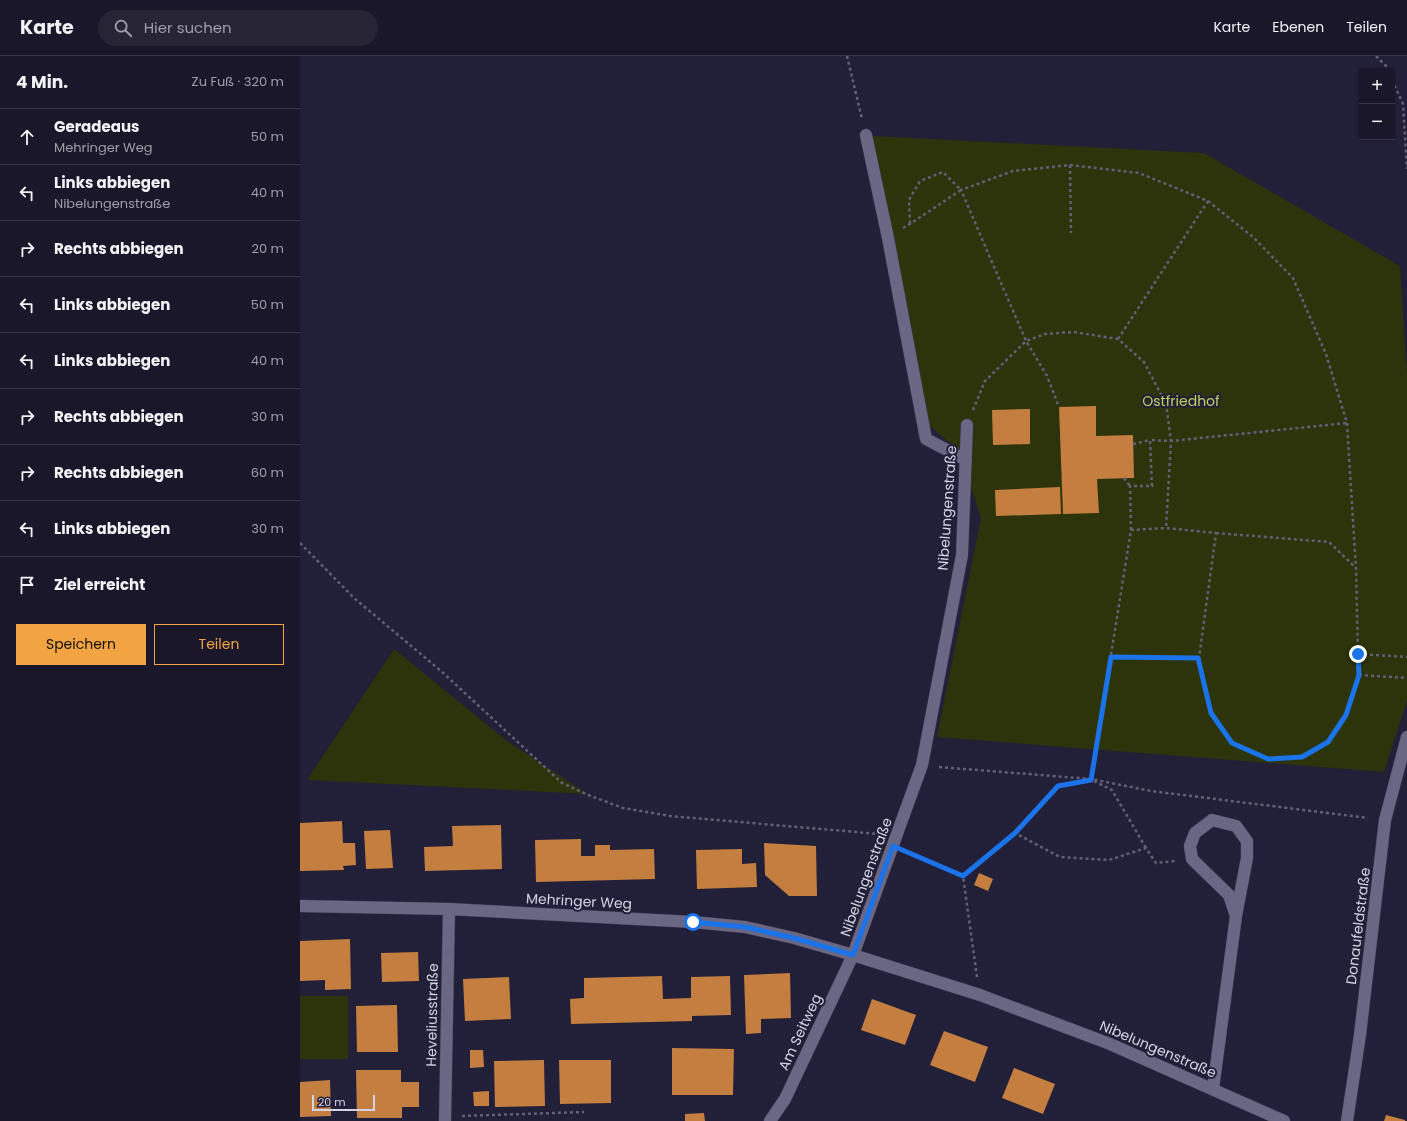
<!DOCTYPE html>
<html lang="de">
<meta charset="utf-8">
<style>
body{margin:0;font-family:Poppins,sans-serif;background:#272436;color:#f1f3f6}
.controls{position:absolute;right:12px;top:12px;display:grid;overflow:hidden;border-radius:0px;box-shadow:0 1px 3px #0004}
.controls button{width:36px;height:36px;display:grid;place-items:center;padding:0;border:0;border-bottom:1px solid #383647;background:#1a172a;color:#f1f3f6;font:20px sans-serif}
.scale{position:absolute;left:12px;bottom:10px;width:63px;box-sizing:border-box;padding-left:4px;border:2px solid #d5d4e5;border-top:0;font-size:11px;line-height:14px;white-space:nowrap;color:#d5d4e5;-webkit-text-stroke:3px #221f38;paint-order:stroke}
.stop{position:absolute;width:12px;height:12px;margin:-9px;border:3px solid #1a73e8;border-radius:50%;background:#fff}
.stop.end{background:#1a73e8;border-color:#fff;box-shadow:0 1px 4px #0008}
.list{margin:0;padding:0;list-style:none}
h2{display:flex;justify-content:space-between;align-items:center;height:52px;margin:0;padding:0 16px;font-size:17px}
h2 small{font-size:13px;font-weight:400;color:#9f9fa8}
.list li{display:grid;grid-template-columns:26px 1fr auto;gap:12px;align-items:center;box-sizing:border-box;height:56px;padding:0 16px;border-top:1px solid #383647}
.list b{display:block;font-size:15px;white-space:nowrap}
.list p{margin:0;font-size:13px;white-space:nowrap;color:#9f9fa8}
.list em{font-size:13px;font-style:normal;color:#9f9fa8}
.actions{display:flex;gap:8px;padding:12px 16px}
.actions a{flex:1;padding:9px 0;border:1px solid #f3a442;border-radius:0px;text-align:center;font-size:14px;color:#f3a442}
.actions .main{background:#f3a442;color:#111}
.icon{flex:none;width:22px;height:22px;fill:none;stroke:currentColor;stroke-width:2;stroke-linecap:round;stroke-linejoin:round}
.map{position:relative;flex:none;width:1107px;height:1065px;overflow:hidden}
header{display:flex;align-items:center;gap:24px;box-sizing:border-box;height:56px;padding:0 20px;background:#1a172a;border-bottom:1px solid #383647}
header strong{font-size:19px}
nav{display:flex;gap:22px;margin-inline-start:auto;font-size:14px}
.search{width:280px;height:36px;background:#272436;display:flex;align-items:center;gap:10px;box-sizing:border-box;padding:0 14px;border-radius:22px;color:#9f9fa8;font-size:15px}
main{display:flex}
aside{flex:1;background:#1a172a}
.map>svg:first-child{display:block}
.green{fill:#2d330b}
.building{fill:#c47f40}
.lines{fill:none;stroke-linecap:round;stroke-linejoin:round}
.minor-casing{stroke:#3c394f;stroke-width:13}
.path{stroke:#626076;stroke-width:2.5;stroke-dasharray:3 3;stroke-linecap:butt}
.minor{stroke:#6a6785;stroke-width:12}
.route{stroke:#1a73e8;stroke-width:5}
.labels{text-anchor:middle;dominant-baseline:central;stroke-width:4;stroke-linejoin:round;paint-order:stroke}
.park-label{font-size:14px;fill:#bfd35c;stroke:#221f38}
.street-label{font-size:14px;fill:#d5d4e5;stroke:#221f38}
</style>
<header>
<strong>Karte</strong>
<div class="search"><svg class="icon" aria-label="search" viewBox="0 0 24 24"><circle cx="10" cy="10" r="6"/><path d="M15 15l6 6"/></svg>Hier suchen</div>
<nav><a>Karte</a><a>Ebenen</a><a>Teilen</a></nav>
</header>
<main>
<aside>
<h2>4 Min.<small>Zu Fuß · 320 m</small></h2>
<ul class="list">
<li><svg class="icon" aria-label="ahead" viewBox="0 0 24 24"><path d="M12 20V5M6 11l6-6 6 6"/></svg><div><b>Geradeaus</b><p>Mehringer Weg</p></div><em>50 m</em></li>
<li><svg class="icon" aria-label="left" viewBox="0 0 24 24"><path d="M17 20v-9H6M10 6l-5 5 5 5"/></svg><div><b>Links abbiegen</b><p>Nibelungenstraße</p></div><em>40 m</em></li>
<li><svg class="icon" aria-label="right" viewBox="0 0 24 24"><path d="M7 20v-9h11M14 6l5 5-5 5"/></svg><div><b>Rechts abbiegen</b></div><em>20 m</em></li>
<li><svg class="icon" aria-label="left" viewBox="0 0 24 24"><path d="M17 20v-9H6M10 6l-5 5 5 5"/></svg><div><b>Links abbiegen</b></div><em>50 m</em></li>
<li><svg class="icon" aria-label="left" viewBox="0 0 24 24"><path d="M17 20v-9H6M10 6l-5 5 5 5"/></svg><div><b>Links abbiegen</b></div><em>40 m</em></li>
<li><svg class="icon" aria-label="right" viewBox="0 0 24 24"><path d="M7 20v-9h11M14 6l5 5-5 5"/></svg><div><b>Rechts abbiegen</b></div><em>30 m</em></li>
<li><svg class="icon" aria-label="right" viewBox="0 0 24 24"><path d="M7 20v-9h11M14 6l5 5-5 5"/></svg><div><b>Rechts abbiegen</b></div><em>60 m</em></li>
<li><svg class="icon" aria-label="left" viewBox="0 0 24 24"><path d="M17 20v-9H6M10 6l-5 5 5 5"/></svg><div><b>Links abbiegen</b></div><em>30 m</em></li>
<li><svg class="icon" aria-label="arrive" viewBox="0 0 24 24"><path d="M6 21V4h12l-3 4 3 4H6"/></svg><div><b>Ziel erreicht</b></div></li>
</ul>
<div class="actions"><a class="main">Speichern</a><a>Teilen</a></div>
</aside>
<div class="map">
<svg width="1107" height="1065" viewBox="0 0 1107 1065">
<rect width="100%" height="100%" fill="#221f38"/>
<path class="green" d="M572 80 904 97 1100 210 1107 318V645L1084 716 637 681 681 462 659 395 617 359Z
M94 593 207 685 288 738 7 724Z
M0 940H48V1003H0Z"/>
<path class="building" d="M796 350V380L833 379 834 422 797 423 799 457 763 458 759 351Z
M730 353V388L693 389 692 354Z
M760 431 761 458 696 460 695 434Z
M42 765 43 787H55L56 809 43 810 44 814 0 815V767Z
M201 769 202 813 125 815 124 791 153 790 152 770Z
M90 774 93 812 66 813 64 775Z
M281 783V800H295V789H310V794L354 793 355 823 236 826 235 784Z
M464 787 516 790 517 840H489L465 819Z
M442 793V808L456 807 457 831 397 833 396 794Z
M679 817 693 823 688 835 674 829Z
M50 883 51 933 25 934V924L0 925V885Z
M118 896 119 925 82 926 81 897Z
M490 917 491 962 461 963V977L446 978 444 919Z
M362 920 363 943 391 942V921L430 920 431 959 392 960V965L271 968 270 943 284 942V922Z
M209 921 211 963 165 965 163 923Z
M572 943 616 959 605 989 561 974Z
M97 949 98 996H57L56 950Z
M644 975 688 991 675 1026 630 1009Z
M372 992 434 993 433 1039H372Z
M170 994H183L184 1011 170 1012Z
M244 1004 245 1050 195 1051 194 1005Z
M259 1004H311V1047L260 1048Z
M714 1012 755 1028 743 1058 702 1042Z
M56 1014H101V1026H119V1051H102V1062H57Z
M30 1024 31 1060 0 1061V1026Z
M189 1035V1050H174L173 1036Z
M404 1057 405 1065H385V1058Z
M1086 1059 1105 1064V1065H1084Z"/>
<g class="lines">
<g class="minor-casing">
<path id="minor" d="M566 79 588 182 626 383 666 404
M667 369 662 499 622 709 553 899 680 939 810 988 984 1065
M0 850 149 853 393 866 445 871 494 882 553 899 485 1043 470 1065
M913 1033 936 860 947 802V785L936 770 912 764 895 777 890 790 892 803 929 839 936 860
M145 1065 149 853
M1047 1065 1060 979 1085 764 1107 681"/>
</g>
<path class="path" d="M547 0 562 63
M1076 0 1086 10 1088 15
M1092 24 1103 48 1107 113
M770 109 771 177
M603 172 610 168 661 134 643 116 620 125 609 144 610 168
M818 283 908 145
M673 354 685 325 726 285 745 278 774 276 818 283 844 306 866 348 871 385 866 472 916 477 899 602 911 657 932 687 968 703 1002 701 1028 687 1046 659 1059 619 1058 598 1056 513 1047 367 1026 298 993 222 953 181 908 145 839 117 770 109 713 115 661 134 726 285 747 320 759 351
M833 388 850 384
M824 422 830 430
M831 474 830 430H852L850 384 871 385 1047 367
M916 477 1029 486 1056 512
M0 487 54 542 141 615 262 727 288 739 323 752 370 760 579 778
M1058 598 1107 601
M811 601 899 602
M1059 619 1107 622
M639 711 791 723 851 735 1068 762
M791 723 831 474 866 472
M794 725 812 734 846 792
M715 777 757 730 788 724
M608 796 663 820
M677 921 663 820 715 777 760 801 809 804 846 792 856 807 875 805
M162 1060 284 1056"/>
<use href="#minor" class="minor"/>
</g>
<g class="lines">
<path class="route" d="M393 866 445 871 494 882 553 899 593 790 663 820 715 777 758 730 791 724 811 601 898 602 911 657 932 687 968 703 1002 701 1028 686 1046 659 1059 619 1058 598"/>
</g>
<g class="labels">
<g class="park-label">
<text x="881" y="345">Ostfriedhof</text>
</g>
<g class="street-label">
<text transform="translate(647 452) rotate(-86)">Nibelungenstraße</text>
<text transform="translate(566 821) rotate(-70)">Nibelungenstraße</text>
<text transform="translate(279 845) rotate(3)">Mehringer Weg</text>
<text transform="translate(1058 870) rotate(-83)">Donaufeldstraße</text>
<text transform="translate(132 959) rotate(-89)">Heveliusstraße</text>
<text transform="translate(500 976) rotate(-65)">Am Seitweg</text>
<text transform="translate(858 993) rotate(23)">Nibelungenstraße</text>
</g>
</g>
</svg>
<div class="controls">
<button>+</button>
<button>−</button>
</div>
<div class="scale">20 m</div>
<div class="stop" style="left:393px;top:866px"></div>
<div class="stop end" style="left:1058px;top:598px"></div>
</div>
</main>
